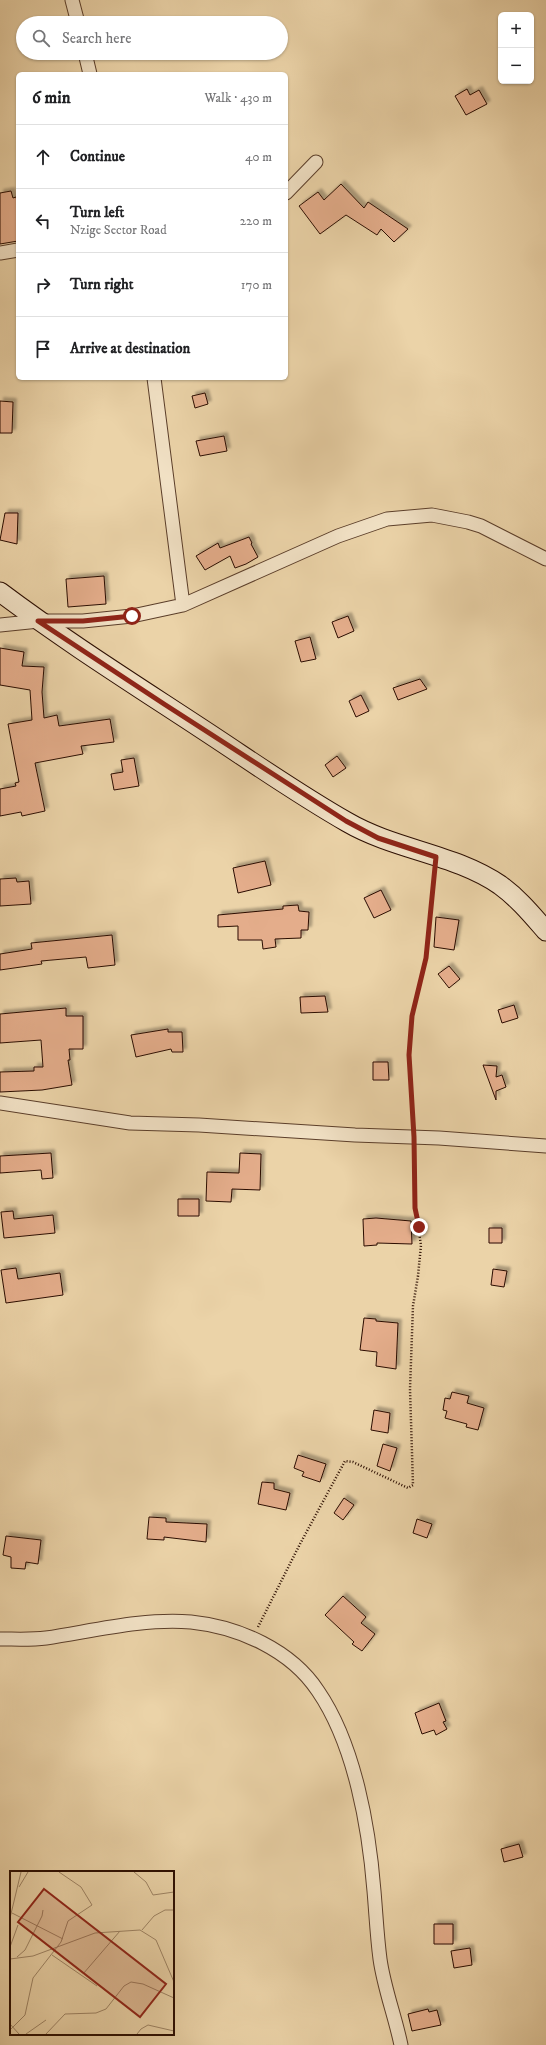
<!DOCTYPE html>
<meta charset="utf-8">
<style>
body{margin:0;font-family:"IM FELL DW Pica",serif;background:#f2f2f2;color:#202124}
.controls{position:absolute;right:12px;top:12px;display:grid;overflow:hidden;border-radius:6px;box-shadow:0 1px 3px #0004}
.controls button{width:36px;height:36px;display:grid;place-items:center;padding:0;border:0;border-bottom:1px solid #e0e0e0;background:#fff;color:#202124;font:20px sans-serif}
.stop{position:absolute;width:12px;height:12px;margin:-9px;border:3px solid #8f2418;border-radius:50%;background:#fff}
.stop.end{background:#8f2418;border-color:#fff;box-shadow:0 1px 4px #0008}
.list{margin:0;padding:0;list-style:none}
h2{display:flex;justify-content:space-between;align-items:center;height:52px;margin:0;padding:0 16px;font-size:17px}
h2 small{font-size:13px;font-weight:400;color:#757577}
.list li{display:grid;grid-template-columns:26px 1fr auto;gap:12px;align-items:center;box-sizing:border-box;height:64px;padding:0 16px;border-top:1px solid #e0e0e0}
.list b{display:block;font-size:15px;white-space:nowrap}
.list p{margin:0;font-size:13px;white-space:nowrap;color:#757577}
.list em{font-size:13px;font-style:normal;color:#757577}
.icon{flex:none;width:22px;height:22px;fill:none;stroke:currentColor;stroke-width:2;stroke-linecap:round;stroke-linejoin:round}
.map{position:relative;flex:none;width:546px;height:2045px;overflow:hidden}
.search{position:absolute;background:#fff;box-shadow:0 1px 3px #0004;left:16px;top:16px;width:272px;height:44px;display:flex;align-items:center;gap:10px;box-sizing:border-box;padding:0 14px;border-radius:22px;color:#757577;font-size:15px}
.panel{position:absolute;background:#fff;box-shadow:0 1px 3px #0004;left:16px;top:72px;width:272px;height:308px;border-radius:6px}
.map>svg:first-child{display:block}
.building{fill:#e4ad8b;stroke:#2b0d00;filter:url(#shadow)}
.lines{fill:none;stroke-linecap:round;stroke-linejoin:round}
.minor-casing{stroke:#5b3e2a;stroke-width:15}
.secondary-casing{stroke:#2b0d00;stroke-width:21}
.path{stroke:#2b0d00;stroke-width:2.5;stroke-dasharray:1 2;stroke-linecap:butt}
.minor{stroke:#f2e2c6;stroke-width:13}
.secondary{stroke:#f2e2c6;stroke-width:19}
.route{stroke:#8f2418;stroke-width:5}
.inset-road{fill:none;stroke:#9e8465;stroke-width:1}
.view{fill:#8f2418;fill-opacity:0.15;stroke:#8f2418;stroke-width:2}
.inset-edge{fill:none;stroke:#2b0d00;stroke-width:2}
</style>
<div class="map">
<svg width="546" height="2045" viewBox="0 0 546 2045">
<defs>
<filter id="shadow"><feDropShadow dx="3.5" dy="-3.5" stdDeviation="1" flood-color="#0004"/></filter>
</defs>
<rect width="100%" height="100%" fill="#ebd3a8"/>
<filter id="stains"><feTurbulence type="fractalNoise" baseFrequency=".005" numOctaves="4"/><feColorMatrix values="0 0 0 0 .2 0 0 0 0 .09 0 0 0 0 .02 0 0 0 .5 -.17"/></filter>
<radialGradient id="worn" r=".72"><stop offset=".6" stop-color="#630" stop-opacity="0"/><stop offset="1" stop-color="#630" stop-opacity=".3"/></radialGradient>
<path class="building" d="M467 89 470 95 479 90 487 104 466 115 455 96Z
M341 184 364 208 368 202 408 229 394 242 381 229 377 235 346 215 320 234 299 206 318 192 324 200Z
M11 191 13 198 16 197 18 205V241L0 244V193Z
M205 393 208 404 195 408 192 396Z
M0 401 13 402 12 433H0Z
M224 436 227 451 200 456 196 441Z
M5 513H18L17 544 0 540Z
M249 537 252 543 251 544 258 557 246 564 235 568 230 556 205 570 196 556 218 543 220 548Z
M104 576 106 604 68 607 66 579Z
M348 616 354 631 338 638 332 622Z
M310 637 316 659 301 662 295 641Z
M0 648 24 652 22 666 44 667 42 692 44 718 57 715 59 726 110 719 114 742 81 746 83 754 35 763 45 811 22 816 21 812 0 816V789L16 786 15 783 19 782 8 724 32 720 30 690 0 685Z
M420 679 427 689 398 700 393 688Z
M361 695 369 711 356 717 349 701Z
M337 756 346 768 333 777 325 765Z
M134 758 139 786 114 790 111 774 123 772 121 760Z
M265 861 271 885 238 893 233 868Z
M16 878 17 882 29 881 31 904 0 906V879Z
M381 890 391 910 374 918 364 898Z
M298 905 299 911 309 912 308 930H301V938L275 939 276 947 263 949 262 940H238V926L218 927V915L283 909V906Z
M436 917 459 920 454 950 434 947Z
M112 935 115 965 88 968 86 957 41 961 42 964 0 970V954L32 949 31 943Z
M449 966 460 979 449 988 438 974Z
M325 996 328 1012 301 1013 300 997Z
M514 1005 518 1018 502 1023 498 1010Z
M66 1008V1016H83V1049H69L70 1060H68L72 1085 42 1090 0 1092V1072L34 1071V1067H43L41 1040 0 1043V1014Z
M168 1029V1032H182L183 1052H172L171 1049 136 1057 131 1035Z
M373 1062H388L389 1080H373Z
M483 1065 497 1066 496 1077 502 1075 506 1087 496 1091V1100Z
M51 1153 53 1178 42 1179 41 1170 0 1173V1156Z
M240 1153 261 1154 260 1190 232 1189 231 1202 206 1201 207 1172 239 1173Z
M178 1199H199V1216H178Z
M13 1211 14 1219 53 1215 55 1233 4 1238 1 1212Z
M376 1218 411 1221 412 1244 377 1243V1245L364 1246 363 1219Z
M489 1228H502V1243H489Z
M16 1268 18 1279 60 1273 63 1295 6 1303 1 1270Z
M493 1269 507 1271 504 1287 491 1285Z
M364 1318 376 1319V1321L398 1323 396 1369 376 1366 377 1352 360 1350Z
M452 1392 469 1396 467 1403 484 1408 478 1430 466 1427 467 1424 445 1418 447 1411 443 1410 445 1398 450 1399Z
M374 1410 390 1413 388 1433 371 1430Z
M383 1444 397 1448 390 1471 377 1466Z
M298 1455 326 1464 320 1482 302 1476 304 1472 294 1468Z
M262 1482 274 1483V1489L290 1493 286 1510 258 1504Z
M344 1498 354 1505 343 1520 334 1513Z
M149 1517 166 1518V1522L207 1524 206 1542 164 1537V1540L147 1539Z
M417 1519 432 1524 427 1538 413 1533Z
M6 1536 41 1540 38 1564 26 1562 25 1569 11 1568V1557L3 1555Z
M343 1596 366 1617 361 1623 375 1634 362 1651 352 1644 354 1642 325 1615Z
M439 1703 446 1721 443 1722 447 1729 436 1735 434 1730 422 1734 415 1713Z
M519 1844 523 1857 504 1862 501 1849Z
M434 1924H453V1944H434Z
M470 1948 472 1965 454 1968 451 1951Z
M428 2009 429 2012 437 2010 441 2025 412 2031 408 2014Z"/>
<g class="lines">
<g class="minor-casing">
<path id="minor" d="M72 0 78 23
M85 53 90 74
M286 193 316 162
M0 253 18 250
M154 378 183 605
M0 625 39 621H83L132 616 183 605 338 536 387 519 432 515 468 522 481 526 546 559
M0 1103 130 1123 199 1125 355 1135 439 1138 546 1146
M0 1639C15 1639 31 1640 46 1638 93 1631 143 1618 191 1622 239 1627 291 1650 318 1691 355 1745 369 1828 374 1891 376 1914 377 1936 380 1959 384 1988 395 2016 401 2045"/>
</g>
<g class="secondary-casing">
<path id="secondary" d="M0 592C64 640 132 683 199 727 248 759 296 793 347 822 395 850 455 854 500 885 518 898 532 915 546 931"/>
</g>
<path class="path" d="M413 1125 409 1055 412 1016 426 958 435 872
M258 1627 300 1544 345 1461 353 1462 408 1488 413 1485 410 1389 413 1306 418 1276 421 1245 415 1208 414 1150"/>
<use href="#minor" class="minor"/>
<use href="#secondary" class="secondary"/>
</g>
<g class="lines">
<path class="route" d="M132 616 83 621H38L164 704 346 821 378 838 436 857 426 958 412 1016 409 1055 414 1137 415 1208 419 1227"/>
</g>
<g transform="translate(10 1871)">
<rect width="164" height="164" fill="#ebd3a8"/>
<path class="inset-road" d="M124 1 136 11 143 24 164 21M9 16 18 1M2 42 53 68M0 47 11 1M132 59 144 45 155 39H164M0 76 8 54M42 84 87 115M7 86 15 79 32 45 33 39M0 88 23 85 85 62 130 59 146 69 164 111M73 103 110 60M0 153 9 163M0 159 15 144 23 107 51 71 58 50 82 34 71 16 49 1M16 163 36 149M36 163 55 143 86 142 96 138 114 115 121 111 133 113 164 127M127 163 131 158 138 154 164 160"/>
<path class="view" d="M34 18 156 113 130 146 8 51Z"/>
<rect width="164" height="164" class="inset-edge"/>
</g>
<rect width="100%" height="100%" filter="url(#stains)"/>
<rect width="100%" height="100%" fill="url(#worn)"/>
</svg>
<div class="controls">
<button>+</button>
<button>−</button>
</div>
<div class="stop" style="left:132px;top:616px"></div>
<div class="stop end" style="left:419px;top:1227px"></div>
<div class="search"><svg class="icon" aria-label="search" viewBox="0 0 24 24"><circle cx="10" cy="10" r="6"/><path d="M15 15l6 6"/></svg>Search here</div>
<section class="panel">
<h2>6 min<small>Walk · 430 m</small></h2>
<ul class="list">
<li><svg class="icon" aria-label="ahead" viewBox="0 0 24 24"><path d="M12 20V5M6 11l6-6 6 6"/></svg><div><b>Continue</b></div><em>40 m</em></li>
<li><svg class="icon" aria-label="left" viewBox="0 0 24 24"><path d="M17 20v-9H6M10 6l-5 5 5 5"/></svg><div><b>Turn left</b><p>Nzige Sector Road</p></div><em>220 m</em></li>
<li><svg class="icon" aria-label="right" viewBox="0 0 24 24"><path d="M7 20v-9h11M14 6l5 5-5 5"/></svg><div><b>Turn right</b></div><em>170 m</em></li>
<li><svg class="icon" aria-label="arrive" viewBox="0 0 24 24"><path d="M6 21V4h12l-3 4 3 4H6"/></svg><div><b>Arrive at destination</b></div></li>
</ul>
</section>
</div>
